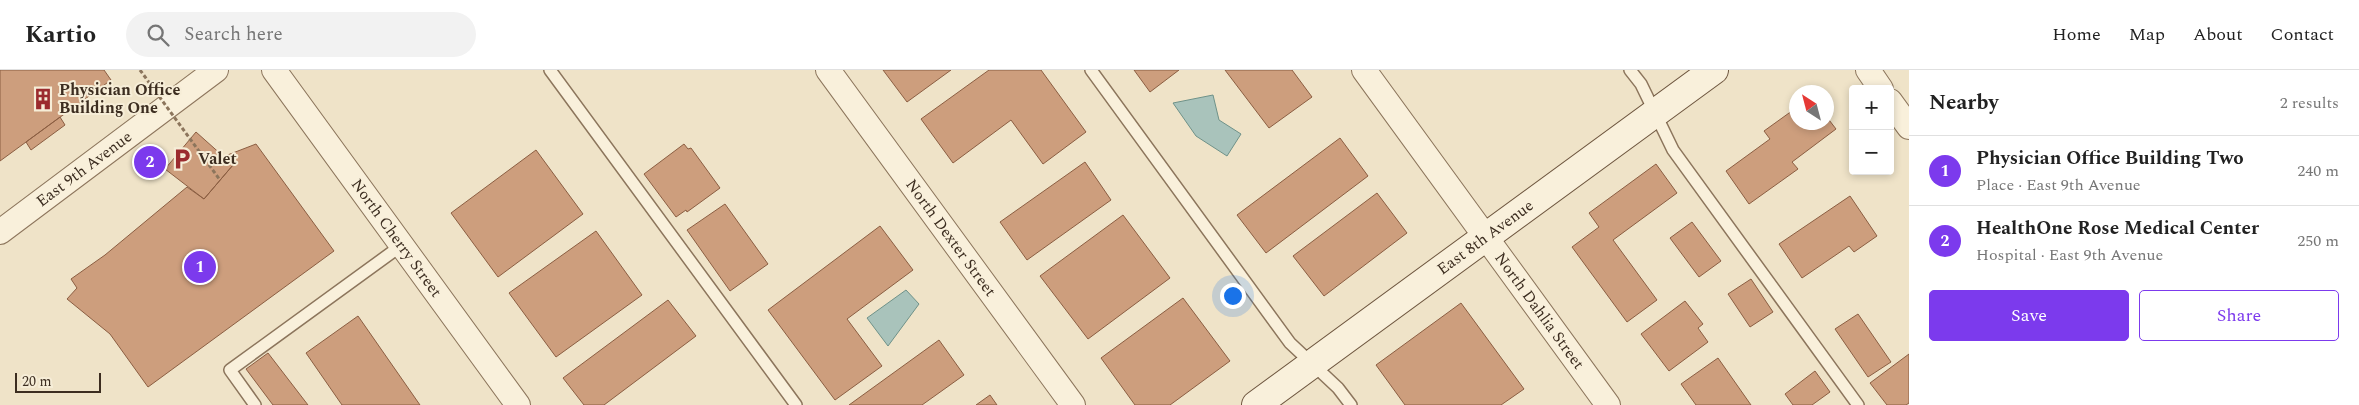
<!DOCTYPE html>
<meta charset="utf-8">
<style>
body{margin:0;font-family:Spectral,serif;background:#f2f2f2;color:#222}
.controls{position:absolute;right:15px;top:15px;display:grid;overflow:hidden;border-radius:5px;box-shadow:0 2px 8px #0003}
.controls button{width:45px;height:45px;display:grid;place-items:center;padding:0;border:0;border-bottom:1px solid #e0e0e0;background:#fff;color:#222;font:25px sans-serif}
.compass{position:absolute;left:1789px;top:15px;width:45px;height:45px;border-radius:50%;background:#fff;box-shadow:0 2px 8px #0003;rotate:324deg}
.scale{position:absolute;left:15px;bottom:12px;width:86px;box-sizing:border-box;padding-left:5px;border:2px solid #3c2d20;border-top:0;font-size:14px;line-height:18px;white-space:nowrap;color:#3c2d20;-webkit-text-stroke:4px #f6edd7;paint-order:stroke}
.you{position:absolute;left:1232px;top:225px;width:18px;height:18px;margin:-12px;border:4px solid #fff;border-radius:50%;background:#1a73e8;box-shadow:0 0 0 8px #1a73e833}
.badge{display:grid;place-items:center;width:32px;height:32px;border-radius:50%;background:#7c3aed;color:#fff;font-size:16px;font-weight:700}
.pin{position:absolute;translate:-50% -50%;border:2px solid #fff;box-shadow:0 1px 5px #0006}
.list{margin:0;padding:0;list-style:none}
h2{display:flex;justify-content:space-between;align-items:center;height:65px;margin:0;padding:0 20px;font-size:21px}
h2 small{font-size:16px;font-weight:400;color:#767676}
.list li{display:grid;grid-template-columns:32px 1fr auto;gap:15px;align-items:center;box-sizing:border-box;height:70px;padding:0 20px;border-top:1px solid #e0e0e0}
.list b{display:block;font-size:19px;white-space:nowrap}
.list p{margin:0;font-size:16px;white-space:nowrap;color:#767676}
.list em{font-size:16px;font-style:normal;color:#767676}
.actions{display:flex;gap:10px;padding:15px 20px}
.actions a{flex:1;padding:11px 0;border:1px solid #7c3aed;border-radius:5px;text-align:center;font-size:18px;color:#7c3aed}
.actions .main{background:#7c3aed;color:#fff}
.icon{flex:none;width:28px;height:28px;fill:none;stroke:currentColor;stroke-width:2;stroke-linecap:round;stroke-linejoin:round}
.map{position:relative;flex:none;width:1909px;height:335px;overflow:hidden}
header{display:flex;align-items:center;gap:30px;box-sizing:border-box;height:70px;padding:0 25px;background:#fff;border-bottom:1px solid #e0e0e0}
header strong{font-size:24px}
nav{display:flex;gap:28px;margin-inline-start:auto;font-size:18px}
.search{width:350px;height:45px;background:#f2f2f2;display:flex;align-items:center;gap:12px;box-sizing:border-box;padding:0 18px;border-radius:28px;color:#767676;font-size:19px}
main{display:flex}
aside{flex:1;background:#fff}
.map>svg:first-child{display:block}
.water{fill:#a9c3bb;stroke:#6f9289}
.building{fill:#cd9e7d;stroke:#8b5e42}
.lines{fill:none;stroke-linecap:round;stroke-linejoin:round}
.lane-casing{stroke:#8c755c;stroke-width:14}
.street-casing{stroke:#8c755c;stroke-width:26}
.secondary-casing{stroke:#6e563f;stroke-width:30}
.lane{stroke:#f9f0db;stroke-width:11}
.street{stroke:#f9f0db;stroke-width:24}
.secondary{stroke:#f9f0db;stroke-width:28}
.path-bridge{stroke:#8c755c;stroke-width:3;stroke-dasharray:4 2.5;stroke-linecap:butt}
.labels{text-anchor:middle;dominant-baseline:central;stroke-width:4;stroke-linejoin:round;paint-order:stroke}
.poi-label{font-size:16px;font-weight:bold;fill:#3c2d20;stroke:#f6edd7;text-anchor:start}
.street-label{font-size:16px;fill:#3c2d20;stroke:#f6edd7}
</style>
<header>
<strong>Kartio</strong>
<div class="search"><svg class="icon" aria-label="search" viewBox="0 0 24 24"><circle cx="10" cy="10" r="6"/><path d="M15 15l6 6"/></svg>Search here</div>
<nav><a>Home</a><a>Map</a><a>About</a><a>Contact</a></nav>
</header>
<main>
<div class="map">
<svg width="1909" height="335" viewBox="0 0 1909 335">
<rect width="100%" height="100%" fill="#efe3c8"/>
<path class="water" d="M1213 25 1219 50 1241 64 1227 86 1196 66 1173 33Z
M906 220 919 234 888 276 867 248Z"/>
<path class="building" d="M0 0H104L111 10 0 91Z
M883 0H951L907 32Z
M989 0H1041L1086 62 1043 94 1011 50 953 93 921 49Z
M1134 0H1179L1150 22Z
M1225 0H1292L1312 27 1269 58Z
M1796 38V52H1826V46L1836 59 1792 92 1798 99 1749 134 1726 101 1770 69 1764 61Z
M60 47 65 55 31 80 26 72Z
M196 62 233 95 204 129 165 99Z
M1340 68 1368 106 1266 183 1237 145Z
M256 74 334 181 148 317 110 264 67 229 77 218 71 209 105 185 187 117 204 129 233 95 225 86Z
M684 74 688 79 691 78 720 118 687 142 686 140 676 147 644 104Z
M536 80 583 144 498 207 451 143Z
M1085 92 1111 130 1027 190 1000 152Z
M1656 94 1677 123 1613 170 1657 230 1627 252 1572 177 1599 157 1589 143Z
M1377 123 1407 163 1324 226 1293 186Z
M1850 126 1877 166 1854 182 1849 176 1802 208 1779 174Z
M725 134 768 194 730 221 687 160Z
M1123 145 1170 208 1088 269 1040 206Z
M1692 152 1721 191 1699 207 1670 168Z
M880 156 913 200 847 249 882 296 835 330 768 240Z
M596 161 642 225 556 287 509 223Z
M1751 209 1773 242 1750 257 1728 224Z
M1183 228 1230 291 1170 335H1135L1101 288Z
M668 230 696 266 604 335H584L563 308Z
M1685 231 1703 254 1698 258 1708 272 1669 301 1641 264Z
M1461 233 1524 319 1501 335H1405L1376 295Z
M1858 244 1891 292 1868 307 1835 259Z
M358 246 420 335H342L306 283Z
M939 270 964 305 922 335H849Z
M268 283 308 335H273L246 299Z
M1909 284V333L1906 335H1887L1870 313Z
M1718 288 1751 335H1696L1681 314Z
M1815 301 1830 322 1812 335H1793L1785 324Z
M990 325 997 335H976Z"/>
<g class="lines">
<g class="lane-casing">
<path id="lane" d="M550 0 796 335
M1091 0 1290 273 1338 318 1351 335
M1630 0 1641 14 1673 80 1858 335
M255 335 230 300 402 175"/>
</g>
<g class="street-casing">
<g id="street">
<path id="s1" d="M274 0 518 335"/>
<path id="s2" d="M828 0 1073 335"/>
<path id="s3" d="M1364 0 1608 335"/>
<path d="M1868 0 1881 19"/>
<path d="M1890 31 1909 57"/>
<path id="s4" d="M0 162 216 0"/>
</g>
</g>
<g class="secondary-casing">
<g id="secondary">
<path id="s5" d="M1256 335 1714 0"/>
</g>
</g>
<use href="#lane" class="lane"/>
<use href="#street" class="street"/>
<use href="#secondary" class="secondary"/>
<path class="path-bridge" d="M140 0 220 110"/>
</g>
<defs>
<g id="building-bare" transform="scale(1.725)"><path d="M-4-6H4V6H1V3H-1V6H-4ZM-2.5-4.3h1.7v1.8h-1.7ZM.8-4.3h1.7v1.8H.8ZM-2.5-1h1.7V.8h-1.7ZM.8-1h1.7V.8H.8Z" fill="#9b2b2e" stroke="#f6edd7" stroke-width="2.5" paint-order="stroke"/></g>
<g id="parking-bare" transform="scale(1.725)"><path d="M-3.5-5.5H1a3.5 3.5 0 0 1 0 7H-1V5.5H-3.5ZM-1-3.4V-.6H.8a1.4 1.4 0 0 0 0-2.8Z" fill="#9b2b2e" stroke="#f6edd7" stroke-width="2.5" paint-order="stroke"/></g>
</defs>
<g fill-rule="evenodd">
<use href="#building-bare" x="43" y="29"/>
<use href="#parking-bare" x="182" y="89"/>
</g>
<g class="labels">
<g class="poi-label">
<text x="59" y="20">Physician Office<tspan x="59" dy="18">Building One</tspan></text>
<text x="198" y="89">Valet</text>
</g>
<g class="street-label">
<text stroke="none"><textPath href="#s4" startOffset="105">East 9th Avenue</textPath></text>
<text stroke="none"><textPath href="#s5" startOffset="284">East 8th Avenue</textPath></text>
<text stroke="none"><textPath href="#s1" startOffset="208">North Cherry Street</textPath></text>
<text stroke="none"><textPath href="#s2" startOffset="208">North Dexter Street</textPath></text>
<text stroke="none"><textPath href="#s3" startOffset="298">North Dahlia Street</textPath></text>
</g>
</g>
</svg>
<div class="controls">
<button>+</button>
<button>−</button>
</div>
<svg class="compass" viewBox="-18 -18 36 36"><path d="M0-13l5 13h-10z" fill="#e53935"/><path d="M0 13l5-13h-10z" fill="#767676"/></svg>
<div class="scale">20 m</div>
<div class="you"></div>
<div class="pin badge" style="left:200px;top:197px">1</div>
<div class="pin badge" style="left:150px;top:92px">2</div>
</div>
<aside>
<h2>Nearby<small>2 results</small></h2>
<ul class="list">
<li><span class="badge">1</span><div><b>Physician Office Building Two</b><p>Place · East 9th Avenue</p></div><em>240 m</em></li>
<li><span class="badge">2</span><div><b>HealthOne Rose Medical Center</b><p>Hospital · East 9th Avenue</p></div><em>250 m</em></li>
</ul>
<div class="actions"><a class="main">Save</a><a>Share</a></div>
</aside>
</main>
